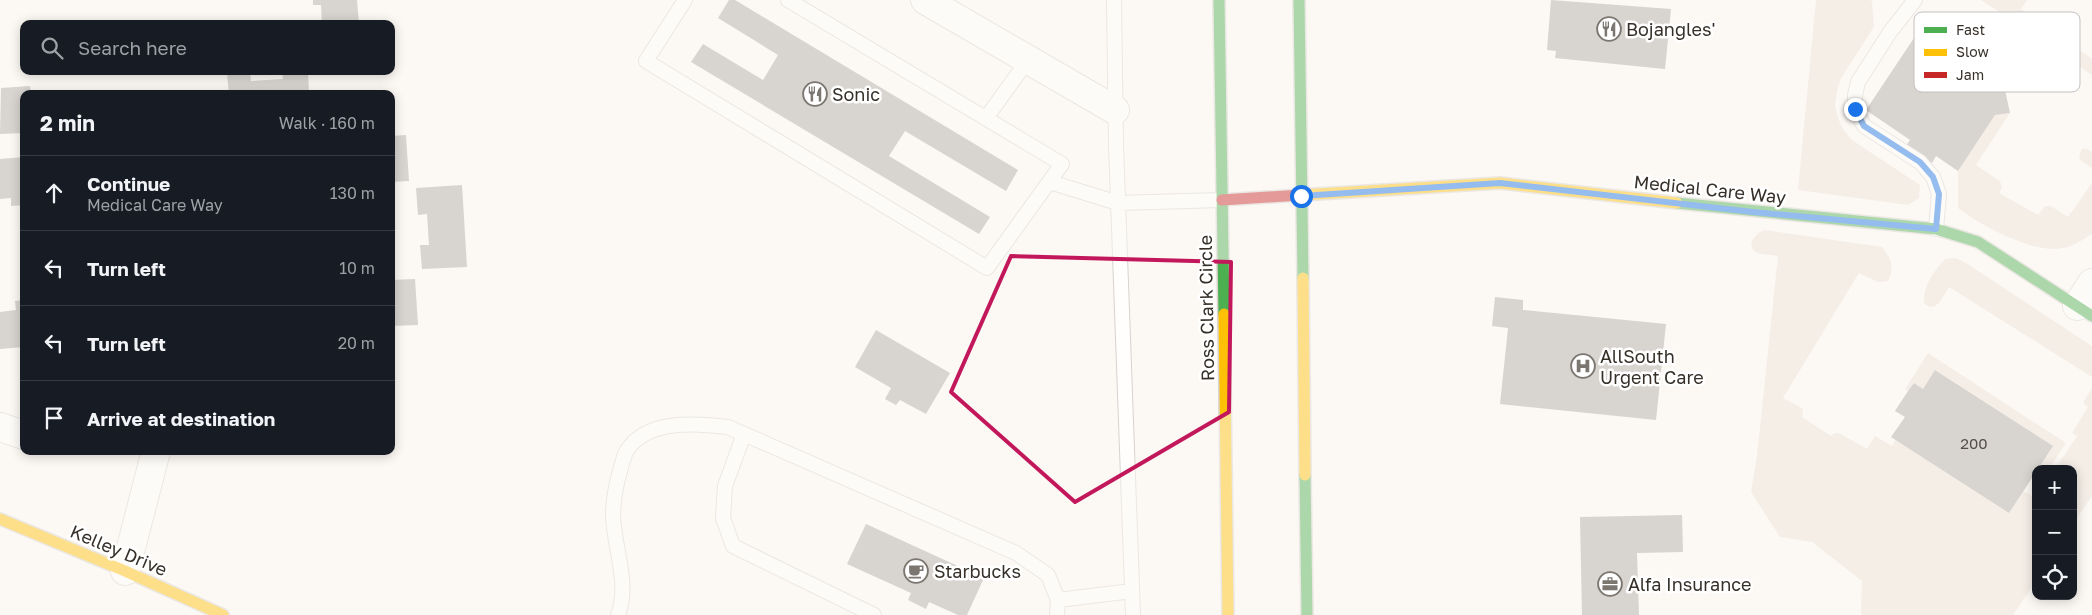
<!DOCTYPE html>
<meta charset="utf-8">
<style>
body{margin:0;font-family:"Golos Text",sans-serif;background:#242831;color:#f1f3f6}
.controls{position:absolute;right:15px;bottom:15px;display:grid;overflow:hidden;border-radius:10px;box-shadow:0 2px 12px #0003}
.controls button{width:45px;height:45px;display:grid;place-items:center;padding:0;border:0;border-bottom:1px solid #363941;background:#171b24;color:#f1f3f6;font:25px sans-serif}
.stop{position:absolute;width:15px;height:15px;margin:-11px;border:4px solid #1a73e8;border-radius:50%;background:#fff}
.stop.end{background:#1a73e8;border-color:#fff;box-shadow:0 1px 5px #0008}
.list{margin:0;padding:0;list-style:none}
h2{display:flex;justify-content:space-between;align-items:center;height:65px;margin:0;padding:0 20px;font-size:21px}
h2 small{font-size:16px;font-weight:400;color:#9ea1a6}
.list li{display:grid;grid-template-columns:32px 1fr auto;gap:15px;align-items:center;box-sizing:border-box;height:75px;padding:0 20px;border-top:1px solid #363941}
.list b{display:block;font-size:19px;white-space:nowrap}
.list p{margin:0;font-size:16px;white-space:nowrap;color:#9ea1a6}
.list em{font-size:16px;font-style:normal;color:#9ea1a6}
.icon{flex:none;width:28px;height:28px;fill:none;stroke:currentColor;stroke-width:2;stroke-linecap:round;stroke-linejoin:round}
.map{position:relative;flex:none;width:2092px;height:615px;overflow:hidden}
.search{position:absolute;background:#171b24;box-shadow:0 2px 12px #0003;left:20px;top:20px;width:375px;height:55px;display:flex;align-items:center;gap:12px;box-sizing:border-box;padding:0 18px;border-radius:10px;color:#9ea1a6;font-size:19px}
.panel{position:absolute;background:#171b24;box-shadow:0 2px 12px #0003;left:20px;top:90px;width:375px;height:365px;border-radius:10px}
.map>svg:first-child{display:block}
.green{fill:#ede3d7}
.building{fill:#ada8a2}
.lines{fill:none;stroke-linecap:round;stroke-linejoin:round}
.lane-casing{stroke:#d8d3ce;stroke-width:16}
.street-casing{stroke:#d8d3ce;stroke-width:30}
.fast-casing{stroke:#d8d3ce;stroke-width:14}
.slow-casing{stroke:#d8d3ce;stroke-width:14}
.jam-casing{stroke:#d8d3ce;stroke-width:14}
.lane{stroke:#fffefd;stroke-width:14}
.street{stroke:#fffefd;stroke-width:28}
.fast{stroke:#4caf50;stroke-width:11}
.slow{stroke:#ffc107;stroke-width:11}
.jam{stroke:#c62828;stroke-width:11}
.route{stroke:#1a73e8;stroke-width:6}
.marked{fill:none;stroke:#c2185b;stroke-width:4;stroke-linejoin:round}
.labels{text-anchor:middle;dominant-baseline:central;stroke-width:5;stroke-linejoin:round;paint-order:stroke}
.number-label{font-size:15px;fill:#544e47}
.poi-label{font-size:18px;fill:#363029;stroke:#fff;text-anchor:start}
.street-label{font-size:18px;fill:#363029;stroke:#fff}
.key{fill:#fff;stroke:#c3c1bf;stroke-width:1}
.key-label{font-size:14px;fill:#363029}
</style>
<div class="map">
<svg width="2092" height="615" viewBox="0 0 2092 615">
<rect width="100%" height="100%" fill="#fcf8f4"/>
<path class="green" d="M1816 0H1871L1872 2 1874 27 1841 78 1837 91 1835 105 1838 118 1843 129 1852 140 1920 185 1919 198 1908 205 1798 190Z
M1981 0H2027L2021 9 2092 59V75L2060 53 2049 66 2041 67 2037 63 2039 38Z
M2010 113 1976 165 2000 181 2002 188 1999 193 2038 215 2045 206H2051L2068 217 2092 183V234C2081 241 2071 248 2057 249 2029 251 1980 225 1958 208V171L1995 115Z
M2082 149H2087L2092 152V168L2080 160 2079 157Z
M1765 230 1882 247C1891 258 1895 267 1888 281L1878 282 1859 273 1783 398 1802 408 1803 412 1802 417 1831 436 1835 433H1839L1867 449 1875 436 1892 446 1896 439 2009 513 2023 491 2036 498V581L2013 615H1861L1862 581 1812 542 1780 537 1751 492 1757 456 1778 256C1773 255 1764 255 1758 253 1744 246 1755 233 1765 230Z
M1956 258 1966 263 2092 346V377L1949 287C1943 296 1936 315 1924 303 1923 285 1934 271 1945 259Z
M1928 353 2066 443 2049 469H2038L2052 446 1936 370 1923 389 1914 383 1908 391 1905 389Z
M2092 388V496L2073 524V469H2055L2077 436 2072 433 2088 407 2084 404V401Z"/>
<path class="building" d="M313 0H357L359 24H322L321 5H313Z
M729 0H735L1018 170 1006 191 905 131 889 156 990 217 979 234 691 62 703 44 763 80 778 55 718 18Z
M1551 0 1671 9 1665 69 1555 58 1556 51 1547 50Z
M1916 35 1990 83 2003 81 2010 113 1995 115 1958 171 1936 156 1932 163 1906 146 1910 140 1866 110Z
M282 71H308L309 94H229L227 74 250 72 251 81 283 79Z
M30 86 31 94H24V133L0 134 1 88Z
M406 135 409 181 391 182V136Z
M24 157V205L11 206V198L0 199V159Z
M462 185 467 267 422 269 420 245H429L427 214 418 215 416 188Z
M415 279 418 325 391 326V280Z
M1495 297 1523 300V310L1666 324 1656 420 1500 404 1508 328 1492 326Z
M24 300V347L0 349V312L16 310 15 301Z
M876 330 950 373 926 414 900 400 896 405 885 399 891 388 855 367Z
M1935 370 2053 446 2038 469H2036V472L2009 513 1891 437 1905 417 1895 411 1908 391 1914 383 1923 389Z
M1682 515 1683 552 1637 553 1639 615H1582L1580 517Z
M866 524 984 578 967 615H958L929 602 926 609 908 600 911 593 847 564Z"/>
<g class="lines">
<g class="lane-casing">
<path id="lane" d="M685 0 646 61 987 268 1062 164 788 0
M1114 0 1116 145 1133 615
M1915 0 1890 32 1858 82 1855 95V109L1864 126 1920 162 1933 177 1939 194 1936 229
M986 118 1028 60
M1050 182 1118 203 1222 200
M744 434 725 486 723 518 733 546 874 615
M618 615C630 583 614 548 613 516 613 501 616 485 620 471 622 465 623 458 626 452 645 419 696 423 728 427L1016 553 1048 575 1058 600 1132 591
M1057 615 1058 600"/>
</g>
<g class="street-casing">
<path id="street" d="M925 0 1115 110
M2077 306 2092 283
M0 427 24 435
M125 571 156 451"/>
</g>
<g class="fast-casing">
<path id="fast" d="M1219 0 1224 314
M1299 0 1303 278
M1677 203 1936 229 1978 242 2092 316
M1305 475 1307 615"/>
</g>
<g class="slow-casing">
<path id="slow" d="M1301 195 1500 183 1677 203
M1303 278 1305 475
M1224 314 1228 615
M0 519 125 571 223 615"/>
</g>
<g class="jam-casing">
<path id="jam" d="M1222 200 1301 195"/>
</g>
<use href="#lane" class="lane"/>
<use href="#street" class="street"/>
<use href="#fast" class="fast"/>
<use href="#slow" class="slow"/>
<use href="#jam" class="jam"/>
</g>
<g class="lines">
<path class="route" d="M1301 196 1500 183 1753 212 1936 229 1939 194 1933 177 1920 162 1864 126 1855 109"/>
</g>
<path d="M0 0H2092V615H0ZM1011 256 1231 262 1229 412 1075 502 951 392Z" fill="#fcf8f4" fill-opacity=".55" fill-rule="evenodd"/>
<path class="marked" d="M1011 256 1231 262 1229 412 1075 502 951 392Z"/>
<defs>
<g id="restaurant-ring" transform="scale(1.25)"><circle r="9.5" fill="#fff" stroke="#7b7670" stroke-width="1.5"/><path d="M-5-6h1v4h1v-4h1v4h1v-4h1v5L-1.5 .5V6h-2V.5L-5-1ZM5-6V6H3V1.5H1.5Q1.5-4 5-6Z" fill="#7b7670"/></g>
<g id="hospital-ring" transform="scale(1.25)"><circle r="9.5" fill="#fff" stroke="#7b7670" stroke-width="1.5"/><path d="M-5-5h3v3.5h4V-5h3V5h-3V1.5h-4V5h-3Z" fill="#7b7670"/></g>
<g id="cafe-ring" transform="scale(1.25)"><circle r="9.5" fill="#fff" stroke="#7b7670" stroke-width="1.5"/><path d="M-5.5-4.5H6V0H3Q3 3.5 0 3.5H-2.5Q-5.5 3.5-5.5 0ZM3-3.2v2h1.7v-2ZM-6 4.5H4V6H-6Z" fill="#7b7670"/></g>
<g id="office-ring" transform="scale(1.25)"><circle r="9.5" fill="#fff" stroke="#7b7670" stroke-width="1.5"/><path d="M-6-3h4V-5.5h4V-3h4V5H-6ZM-1-4.5V-3h2v-1.5ZM-6 0V1H6V0Z" fill="#7b7670"/></g>
</defs>
<g fill-rule="evenodd">
<use href="#restaurant-ring" x="1609" y="29"/>
<use href="#restaurant-ring" x="815" y="94"/>
<use href="#hospital-ring" x="1583" y="366"/>
<use href="#cafe-ring" x="916" y="571"/>
<use href="#office-ring" x="1610" y="584"/>
</g>
<g class="labels">
<g class="number-label">
<text x="1974" y="443">200</text>
</g>
<g class="poi-label">
<text x="1626" y="29">Bojangles'</text>
<text x="832" y="94">Sonic</text>
<text x="1600" y="356">AllSouth<tspan x="1600" dy="21">Urgent Care</tspan></text>
<text x="934" y="571">Starbucks</text>
<text x="1628" y="584">Alfa Insurance</text>
</g>
<g class="street-label">
<text transform="translate(1710 189) rotate(6)">Medical Care Way</text>
<text transform="translate(1206 308) rotate(-91)">Ross Clark Circle</text>
<text transform="translate(119 550) rotate(23)">Kelley Drive</text>
</g>
</g>
<rect x="1914" y="12" width="166" height="80" rx="8" class="key"/>
<rect x="1924" y="27" width="23" height="6" fill="#4caf50"/>
<rect x="1924" y="49" width="23" height="7" fill="#ffc107"/>
<rect x="1924" y="72" width="23" height="6" fill="#c62828"/>
<g class="key-label">
<text x="1956" y="35">Fast</text>
<text x="1956" y="57">Slow</text>
<text x="1956" y="80">Jam</text>
</g>
</svg>
<div class="controls">
<button>+</button>
<button>−</button>
<button><svg class="icon" aria-label="locate" viewBox="0 0 24 24"><circle cx="12" cy="12" r="6"/><path d="M12 2v4M12 18v4M2 12h4M18 12h4"/></svg></button>
</div>
<div class="stop" style="left:1301px;top:196px"></div>
<div class="stop end" style="left:1855px;top:109px"></div>
<div class="search"><svg class="icon" aria-label="search" viewBox="0 0 24 24"><circle cx="10" cy="10" r="6"/><path d="M15 15l6 6"/></svg>Search here</div>
<section class="panel">
<h2>2 min<small>Walk · 160 m</small></h2>
<ul class="list">
<li><svg class="icon" aria-label="ahead" viewBox="0 0 24 24"><path d="M12 20V5M6 11l6-6 6 6"/></svg><div><b>Continue</b><p>Medical Care Way</p></div><em>130 m</em></li>
<li><svg class="icon" aria-label="left" viewBox="0 0 24 24"><path d="M17 20v-9H6M10 6l-5 5 5 5"/></svg><div><b>Turn left</b></div><em>10 m</em></li>
<li><svg class="icon" aria-label="left" viewBox="0 0 24 24"><path d="M17 20v-9H6M10 6l-5 5 5 5"/></svg><div><b>Turn left</b></div><em>20 m</em></li>
<li><svg class="icon" aria-label="arrive" viewBox="0 0 24 24"><path d="M6 21V4h12l-3 4 3 4H6"/></svg><div><b>Arrive at destination</b></div></li>
</ul>
</section>
</div>
